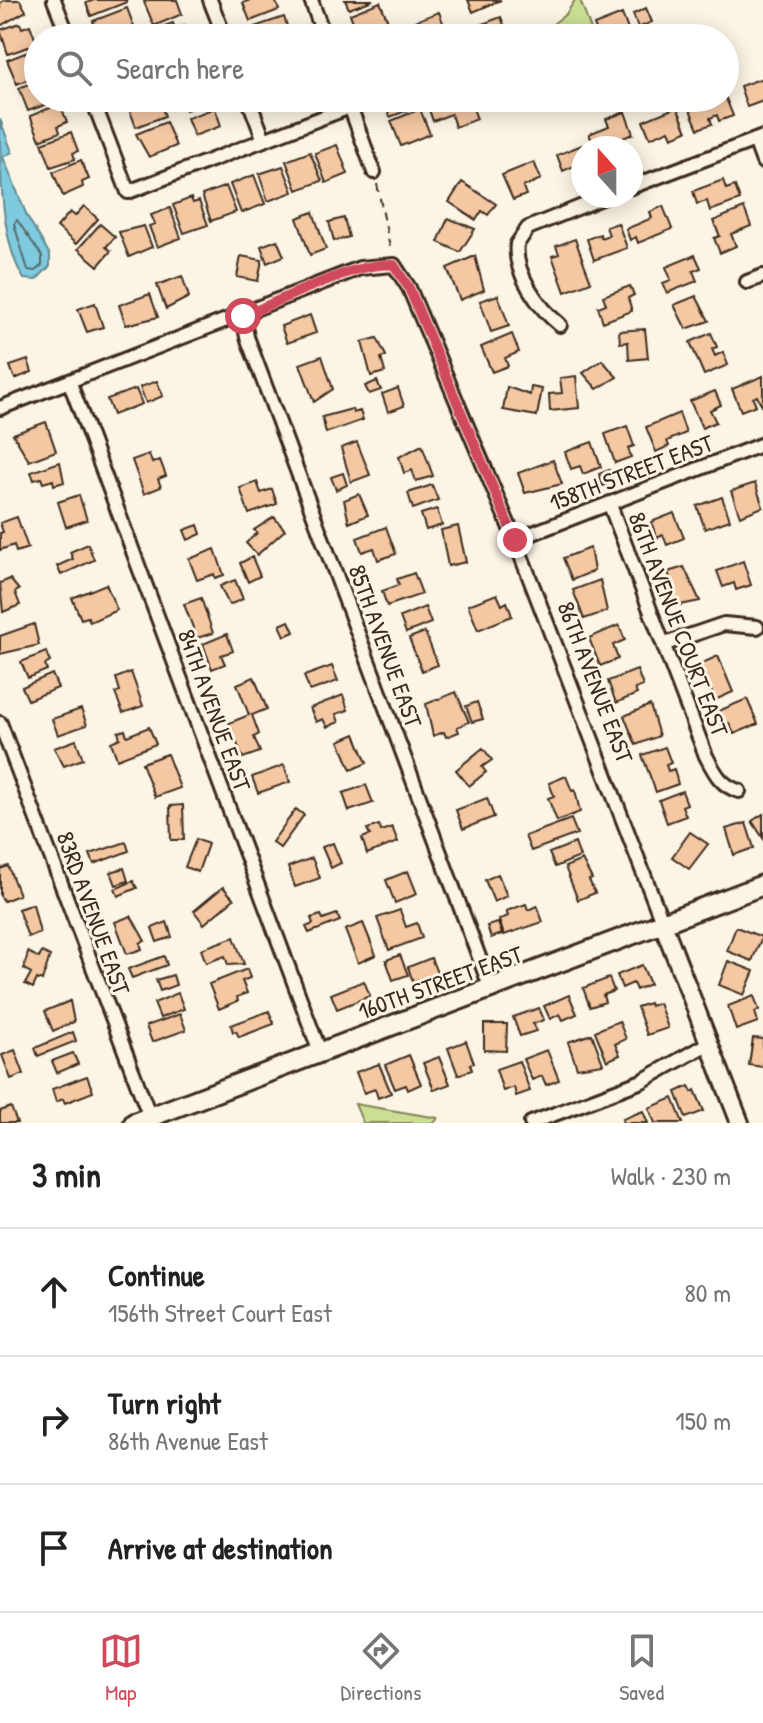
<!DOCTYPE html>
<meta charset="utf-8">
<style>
body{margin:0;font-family:"Patrick Hand",sans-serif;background:#f6f6f6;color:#222}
.compass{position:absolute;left:571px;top:136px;width:72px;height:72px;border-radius:50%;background:#fff;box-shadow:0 4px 20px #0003;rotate:339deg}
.stop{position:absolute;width:24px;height:24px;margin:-18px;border:6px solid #d1495b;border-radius:50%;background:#fff}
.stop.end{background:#d1495b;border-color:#fff;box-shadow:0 2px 8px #0008}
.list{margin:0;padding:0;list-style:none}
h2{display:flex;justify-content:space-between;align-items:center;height:104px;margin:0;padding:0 32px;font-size:34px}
h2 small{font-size:26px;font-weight:400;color:#767676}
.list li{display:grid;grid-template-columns:52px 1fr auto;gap:24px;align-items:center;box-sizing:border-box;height:128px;padding:0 32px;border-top:2px solid #e0e0e0}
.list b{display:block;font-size:30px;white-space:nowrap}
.list p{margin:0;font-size:26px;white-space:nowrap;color:#767676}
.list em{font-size:26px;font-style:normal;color:#767676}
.icon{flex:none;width:44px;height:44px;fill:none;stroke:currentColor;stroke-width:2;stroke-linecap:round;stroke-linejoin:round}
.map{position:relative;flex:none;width:763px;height:1123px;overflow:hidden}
.search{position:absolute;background:#fff;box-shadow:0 4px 20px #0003;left:24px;right:24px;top:24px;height:88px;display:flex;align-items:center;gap:20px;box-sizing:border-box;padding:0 28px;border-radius:44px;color:#767676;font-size:30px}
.sheet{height:488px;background:#fff}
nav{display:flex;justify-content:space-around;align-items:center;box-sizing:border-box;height:112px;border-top:2px solid #e0e0e0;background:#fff;font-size:22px;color:#767676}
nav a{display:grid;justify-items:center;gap:4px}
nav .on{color:#d1495b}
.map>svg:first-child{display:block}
.green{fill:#cbdf94;stroke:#838459;stroke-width:2}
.water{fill:#7ecade;stroke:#638a91;stroke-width:2}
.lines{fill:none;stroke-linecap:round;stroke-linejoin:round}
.shore{stroke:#566a6b;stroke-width:2}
.building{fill:#f4c8a3;stroke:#3b2a1e;stroke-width:2}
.minor-casing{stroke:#3b2a1e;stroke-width:18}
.tertiary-casing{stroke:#3b2a1e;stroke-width:22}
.secondary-casing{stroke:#3b2a1e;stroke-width:24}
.path{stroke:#3b2a1e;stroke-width:2;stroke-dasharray:8 6;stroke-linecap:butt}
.minor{stroke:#fcf5e5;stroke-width:12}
.tertiary{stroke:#fcf5e5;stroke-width:16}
.secondary{stroke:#fcf5e5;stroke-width:18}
.route{stroke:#d1495b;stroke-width:10}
.labels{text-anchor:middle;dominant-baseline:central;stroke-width:6;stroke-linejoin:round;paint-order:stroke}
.street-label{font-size:24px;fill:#3b2a1e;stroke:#fcf5e5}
</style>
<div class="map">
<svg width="763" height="1123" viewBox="0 0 763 1123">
<rect width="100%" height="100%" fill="#fcf5e5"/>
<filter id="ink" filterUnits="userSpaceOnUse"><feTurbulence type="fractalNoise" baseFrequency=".0125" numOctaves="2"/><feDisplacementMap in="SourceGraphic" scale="16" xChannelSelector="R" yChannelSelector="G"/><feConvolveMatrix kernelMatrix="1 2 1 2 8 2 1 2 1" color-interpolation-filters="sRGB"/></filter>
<g filter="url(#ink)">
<path class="green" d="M575 0H580L594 38H559L554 23 566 14Z
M355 1104 438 1118 434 1123H363Z"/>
<path class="water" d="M0 119 12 152 3 157 27 216 50 255V266L36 280 24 279C0 241 0 166 0 119Z"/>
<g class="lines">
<path class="shore" d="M17 220 42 256V265L35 271 28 270 14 224Z"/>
</g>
<path class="building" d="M5 0H20L26 11 0 26V3Z
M94 0H126L127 2 91 16 86 3Z
M148 0H177L182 14 154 26 144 2Z
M250 0H275L279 10 250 21 243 3Z
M345 0H373L349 9Z
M468 0H501L473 12Z
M380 2 390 26 368 34 365 28 357 32 350 14Z
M127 8 136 32 120 38H100L93 21Z
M646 8 652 22 638 28 633 14Z
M439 12 448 36 415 38 410 23Z
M622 14 630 35 599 38 594 25Z
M284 17 290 35 258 38 254 27Z
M501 17 509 38H481L477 26Z
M20 23 22 28 30 25 37 44 8 54 0 30Z
M173 23 175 29 185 25 190 38H155L152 30Z
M38 48 36 76 17 84 7 60Z
M763 78V101L747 107 740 86Z
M38 80V98L56 101 28 111 19 88Z
M725 96 733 116 719 121 717 115 710 118 712 124 698 129 686 100 702 98 703 102Z
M158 98 165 116 136 127 129 108Z
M182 98H214V100L186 110Z
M416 98 419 106 390 117 383 99Z
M451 98H469L477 119 455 127 451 114 433 121 428 107Z
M60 104 67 122 58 126 60 132 40 140 30 116Z
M677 107 687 131 672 137 669 130 650 138 643 121Z
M215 108 221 126 194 136 187 118Z
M420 109 430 134 401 146 391 121Z
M625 112 633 134 615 141 618 148H595L589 134 609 126 606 119Z
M166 122 176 146 149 157 136 134Z
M71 132 78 151 73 153 75 159 51 167 42 143Z
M337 145 348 174 326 183 315 153Z
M582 145 583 172 577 174 574 166 563 171 557 155Z
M310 152 322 181 297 190 286 161Z
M81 160 89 179 82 182 83 187 63 196 53 172Z
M534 162 541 179 523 187 526 195 513 200 502 175Z
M283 166 293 192 268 201 259 174Z
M254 175 265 204 241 213 230 184Z
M723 180 726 189 735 186 740 200 710 211 707 201 697 204 693 191Z
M462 182 496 204 488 215 482 211 476 220 449 202Z
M226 186 236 212 211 221 202 195Z
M191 198 193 203 199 201 208 225 184 233 173 205Z
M84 206 98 219 76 244 57 227 70 212 75 216Z
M663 206 672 229 638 243 636 237 630 240 626 229 652 218 650 212Z
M170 208 181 238 157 247 149 226 155 224 151 215Z
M744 208 751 226 731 234 736 246 720 253 714 238 720 236 713 221Z
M313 212 326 249 310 255 297 218Z
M344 218 349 237 334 241 329 222Z
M448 218 475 229 460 252 438 242Z
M618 223 627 248 594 260 587 239 600 234 601 238 609 235 606 227Z
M100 224 115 237 106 247 111 251 98 266 78 249Z
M144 226 152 247 129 257 119 232Z
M575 239 591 282 565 292 552 256 559 254 556 246Z
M277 240 284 256 267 263 261 246Z
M695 255 701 268 693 271 697 281 667 293 663 283 671 280 666 267Z
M241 256 262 260 258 281 237 277Z
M475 256 484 290 460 300 447 268Z
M182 276 189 297 166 309 157 285Z
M630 286 634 295 628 298 632 311 603 322 598 307 606 304 603 296Z
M150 294 158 317 126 325 119 305Z
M498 295 509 326 491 332 480 301Z
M696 296 709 321 686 329 674 305Z
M95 303 103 327 87 332 78 309Z
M310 315 316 333 287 343 281 326Z
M645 329 648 358 629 360 628 342 620 343 619 331Z
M711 333 717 347 712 349 715 356 723 352 728 365 704 375 690 342Z
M512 334 519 352 505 358 508 366 492 372 481 347Z
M377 338 386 356 381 358 385 372 371 376 362 342Z
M322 356 333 389 314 402 300 364Z
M28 360 32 372 15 379 10 366Z
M602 360 617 377 597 389 583 373Z
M576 376 579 408 550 411 549 394 562 393 560 378Z
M763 376V408L757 396 753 398 756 405 741 411 732 389Z
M157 381 163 396 146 403 140 387Z
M377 381 381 390 369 394 365 386Z
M507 387 530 395 531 387 542 389 537 416 503 410Z
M398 388 404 406 388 412 382 394Z
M136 389 142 404 113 415 107 399Z
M715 391 721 405 710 410 716 422 702 428 690 401Z
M352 409 353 413 360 411 363 420 326 433 322 417Z
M679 413 686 433 667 441 669 446 656 452 646 427Z
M46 422 56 451 29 461 13 434Z
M627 426 634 446 628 448 631 457 615 463 605 434Z
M357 442 370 475 351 482 341 448Z
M592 442 601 467 583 474 580 466 571 469 565 452Z
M422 445 433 476 416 481 412 470 404 473 399 457Z
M149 454 152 463 160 460 166 476 158 479 161 487 144 494 132 460Z
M553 460 562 484 525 493 518 473Z
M60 462 64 482 54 485 53 480 43 483 41 478 34 480 31 472Z
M609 470 613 482 603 486 599 474Z
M343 473 347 485 336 490 331 477Z
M257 482 261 493 272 489 277 504 249 514 240 488Z
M755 483 763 507 740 516 731 491Z
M432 485 438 500 413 509 408 493Z
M359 494 368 515 349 523 344 500Z
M79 495 87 520 66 527 58 502Z
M722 497 730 520 705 529 697 506Z
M437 509 442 525 426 530 421 514Z
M674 513 684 538 667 545 663 535 657 538 651 522Z
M17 517 28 548 16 552 14 545 0 550V533L3 532 0 523Z
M274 517 285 530 257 555 246 543 257 533 254 530Z
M198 525 201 534 188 540 184 530Z
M458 526 466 562 448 566 441 530Z
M386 527 396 554 378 560 374 548 362 552 357 538Z
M88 544 94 560 61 575 57 566 73 559 70 552Z
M590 548 594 571 572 580 563 558Z
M215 549 224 575 215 578 214 574 197 580 189 559Z
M252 557 260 576 248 582 240 563Z
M743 561 751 585 736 590 734 583 723 587 717 571Z
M684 567 700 601 675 606 666 580 670 578 668 572Z
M414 573 422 594 387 606 382 591 399 585 397 579Z
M10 579 19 590 15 592 20 605 3 612 0 583Z
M235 580 243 599 229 605 220 586Z
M600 580 607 611 584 619 573 590Z
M106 584 117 610 90 622 88 617 81 619 72 598Z
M497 594 502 605 507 602 512 616 478 630 468 605Z
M201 598 213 633 197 638 184 604Z
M425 607 431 623 406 633 400 617Z
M289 621 294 632 285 636 280 625Z
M34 624 39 645 0 654V636Z
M619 625 625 640 613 645 618 659 600 666 589 638Z
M425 632 438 665 422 671 409 638Z
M227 634 233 651 221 655 225 664 212 669 203 644Z
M46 652 50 662 45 665 47 670 28 678 21 662Z
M718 656 733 692 715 700 700 664Z
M332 666 338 681 310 691 304 676Z
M637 670 643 686 635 689 637 694 616 703 608 681Z
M131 672 143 706 123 713 115 693 120 691 116 678Z
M52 674 58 688 28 700 22 687Z
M254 677 267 709 252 715 259 734 254 737 260 752 243 758 229 723 249 715 237 684Z
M456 692 469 722 457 727 459 732 446 737 444 732 433 736 426 704Z
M343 695 348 710 336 714 339 722 327 727 323 719 316 722 310 708Z
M747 699 758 724 734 734 729 723 722 726 716 712Z
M477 702 483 719 472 722 466 706Z
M650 705 659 736 636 745 624 716Z
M81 709 87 725 58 735 52 719Z
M149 727 156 744 117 759 111 742 120 738 118 732 125 730 127 736Z
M355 734 367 763 351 770 339 741Z
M76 740 83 759 64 766 54 748Z
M665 747 671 763 666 765 668 771 674 769 678 784 656 792 642 755Z
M483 748 492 760 482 767 486 772 469 786 456 770Z
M167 754 180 788 155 797 142 763Z
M284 765 290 782 258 793 252 777Z
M566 776 572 791 575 790 580 812 557 821 548 798 554 796 549 783Z
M366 785 373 803 349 811 343 793Z
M682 791 687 804 682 806 686 816 667 823 659 800Z
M487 798 494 817 463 829 456 810Z
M183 805 184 840H171L170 806Z
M296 809 304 815 280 848 272 842Z
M763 814V838L752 821Z
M571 819 577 834 531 851 525 836Z
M746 823 754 848 734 855 726 829Z
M379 825 381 831 392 827 398 842 367 854 362 838 370 835 367 829Z
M690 832 708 844 689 869 672 857Z
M196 839 208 844 198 872 185 867Z
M126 842 129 851 94 864 90 854Z
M333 843 341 863 331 868 322 847Z
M575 843 580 857 555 867 549 853Z
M312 858 320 878 295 887 288 867Z
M582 860 592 879 589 880 595 893 578 900 565 867Z
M8 866 19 895 4 901 0 896V869Z
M124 868 128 881 116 885 111 872Z
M408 871 417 894 395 903 386 880Z
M498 874 507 896 494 902 485 880Z
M133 881 137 888 118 896 115 889Z
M223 887 234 899 204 924 194 911Z
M33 904 40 933 28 937 18 909Z
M526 904 528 910 537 906 543 922 504 935 499 920 508 916 506 911Z
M400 910 406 927 417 923 422 938 389 950 377 918Z
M337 914 340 921 309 933 306 927 313 924 311 918 321 915 323 919Z
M131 916 145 941 140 943 142 949 127 954 115 922Z
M167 922 172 937 157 942 152 928Z
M363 923 376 955 358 963 345 930Z
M498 923 502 934 491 938 487 926Z
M736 927 762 937 752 961 727 951Z
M234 937 244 964 228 965 225 956 206 963 201 949Z
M28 952 39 958 42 952 50 956 42 981 37 979 33 988 25 984 31 973 24 969Z
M400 955 408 975 393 980 386 960Z
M164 956 167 965 132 978 128 969Z
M431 958 437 973 413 982 408 967Z
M728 961 754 971 744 995 719 985Z
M642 965 650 984 636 990 633 983 622 988 617 975Z
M247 969 250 978 242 981 247 993 237 997 238 1001 219 1009 209 984Z
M173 975 176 985 160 991 156 980Z
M609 978 614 991 603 995 605 1002 590 1007 583 988Z
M364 981 370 996 337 1009 331 994Z
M178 993 184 1009 160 1018 154 1003Z
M569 995 577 1014 563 1020 560 1014 550 1019 544 1006Z
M754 996 759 1010 755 1012 758 1022 736 1030 728 1006Z
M70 1001 74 1022 53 1031 45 1011Z
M649 1003 650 1006 659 1003 668 1028 647 1035 637 1007Z
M539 1008 544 1020 533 1024 536 1031 520 1036 513 1017Z
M269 1011 274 1024 239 1037 236 1031 233 1032 231 1025Z
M180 1014 186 1030 152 1042 146 1026Z
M619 1021 626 1039 615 1044 620 1055 607 1061 595 1031Z
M484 1024H507L506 1051 484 1050Z
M73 1032 76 1041 38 1056 35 1048Z
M592 1034 603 1064 577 1068 568 1042Z
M753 1038 763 1039V1067L749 1065Z
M466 1041 474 1063 470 1064 472 1070 458 1075 448 1048Z
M15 1050 24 1074 11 1079 2 1055Z
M547 1050 559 1080 546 1085 542 1076 532 1080 523 1059Z
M73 1053 78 1064 57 1073 52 1061Z
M409 1055 421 1084 408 1090 406 1085 395 1089 385 1065Z
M439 1057 450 1084 434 1090 423 1063Z
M519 1061 530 1091 516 1096 514 1087 503 1091 496 1069Z
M379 1064 391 1093 378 1098 375 1089 364 1093 356 1072Z
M87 1076 93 1092 65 1103 63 1099 56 1102 52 1089Z
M689 1086 692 1092 695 1090 704 1111 686 1118 676 1092Z
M673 1098 683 1123H655L649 1108Z
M11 1107 17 1123H0V1111Z
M643 1111 648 1123H623L622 1119Z"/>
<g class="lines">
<g class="minor-casing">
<path id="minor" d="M54 0 69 38
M210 0 225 38
M311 0 325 38
M92 98 128 192 350 107
M248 98 264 140
M347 98 374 172
M755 140 763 162
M631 187 763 137
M747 282 763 276
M243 316 247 337 491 989
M560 325C539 308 513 272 517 244L528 228 607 196
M70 383 320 1052
M0 408 360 268 394 265 409 288 515 540 663 924
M610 505 706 756C715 773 721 786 739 791
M515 540 763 444
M665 644 724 624 757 627
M0 723 150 1117
M531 1123 642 1081 709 1043"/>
</g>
<g class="tertiary-casing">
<path id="tertiary" d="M663 924 740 1123"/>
</g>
<g class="secondary-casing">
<path id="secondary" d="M134 1123 763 885"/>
</g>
<path class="path" d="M377 184 391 252"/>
<use href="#minor" class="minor"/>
<use href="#tertiary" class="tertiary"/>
<use href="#secondary" class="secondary"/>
</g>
</g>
<g class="lines" filter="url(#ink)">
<path class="route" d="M243 316C280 301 358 260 394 265L409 288 515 540"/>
</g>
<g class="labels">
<g class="street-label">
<text transform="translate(631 472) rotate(-21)">158TH STREET EAST</text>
<text transform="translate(679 624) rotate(69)">86TH AVENUE COURT EAST</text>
<text transform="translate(386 646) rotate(70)">85TH AVENUE EAST</text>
<text transform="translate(596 682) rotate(69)">86TH AVENUE EAST</text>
<text transform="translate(215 710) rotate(70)">84TH AVENUE EAST</text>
<text transform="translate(94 913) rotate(70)">83RD AVENUE EAST</text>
<text transform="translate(440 982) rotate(-20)">160TH STREET EAST</text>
</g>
</g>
</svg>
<svg class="compass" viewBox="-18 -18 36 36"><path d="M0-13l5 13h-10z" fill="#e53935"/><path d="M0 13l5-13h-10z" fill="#767676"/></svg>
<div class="stop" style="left:243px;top:316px"></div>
<div class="stop end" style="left:515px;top:540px"></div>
<div class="search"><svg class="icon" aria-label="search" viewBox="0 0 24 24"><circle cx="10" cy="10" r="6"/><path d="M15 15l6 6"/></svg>Search here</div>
</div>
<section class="sheet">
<h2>3 min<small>Walk · 230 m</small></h2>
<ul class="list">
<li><svg class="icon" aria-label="ahead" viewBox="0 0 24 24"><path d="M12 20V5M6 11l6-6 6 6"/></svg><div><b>Continue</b><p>156th Street Court East</p></div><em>80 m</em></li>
<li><svg class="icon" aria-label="right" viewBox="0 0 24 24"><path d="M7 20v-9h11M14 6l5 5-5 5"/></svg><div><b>Turn right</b><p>86th Avenue East</p></div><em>150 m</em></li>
<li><svg class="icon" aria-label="arrive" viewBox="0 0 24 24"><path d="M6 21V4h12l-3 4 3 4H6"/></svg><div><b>Arrive at destination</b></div></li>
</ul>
</section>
<nav>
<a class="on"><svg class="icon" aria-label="map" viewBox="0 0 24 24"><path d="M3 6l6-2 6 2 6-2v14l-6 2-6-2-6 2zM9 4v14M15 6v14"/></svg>Map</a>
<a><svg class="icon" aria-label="directions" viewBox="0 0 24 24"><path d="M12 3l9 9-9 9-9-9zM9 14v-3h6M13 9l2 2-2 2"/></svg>Directions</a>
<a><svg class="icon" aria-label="saved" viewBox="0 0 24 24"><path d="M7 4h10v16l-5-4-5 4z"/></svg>Saved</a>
</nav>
